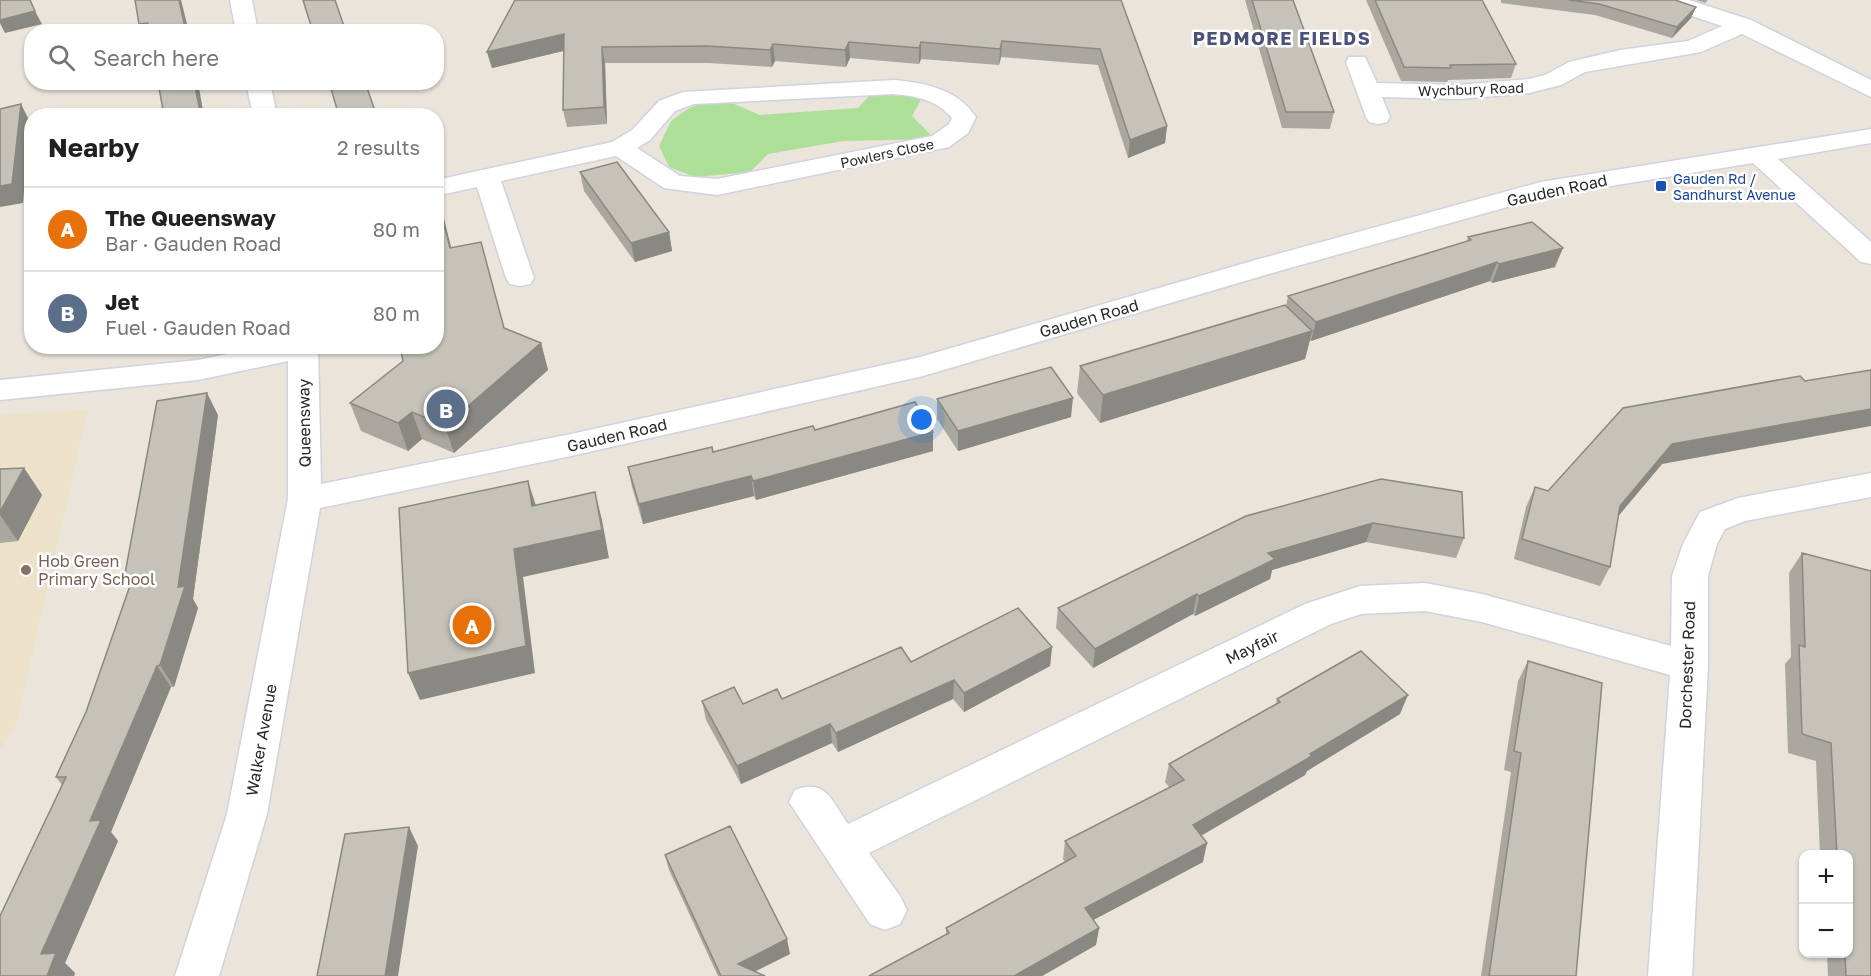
<!DOCTYPE html>
<meta charset="utf-8">
<style>
body{margin:0;font-family:"Golos Text",sans-serif;background:#f2f2f2;color:#202124}
.controls{position:absolute;right:18px;bottom:18px;display:grid;overflow:hidden;border-radius:12px;box-shadow:0 2px 4px #0004}
.controls button{width:54px;height:54px;display:grid;place-items:center;padding:0;border:0;border-bottom:2px solid #e0e0e0;background:#fff;color:#202124;font:30px sans-serif}
.you{position:absolute;left:922px;top:420px;width:21px;height:21px;margin:-15px;border:4px solid #fff;border-radius:50%;background:#1a73e8;box-shadow:0 0 0 9px #1a73e833}
.badge{display:grid;place-items:center;width:39px;height:39px;border-radius:50%;background:#3f59f2;color:#fff;font-size:20px;font-weight:700}
.pin{position:absolute;translate:-50% -50%;border:3px solid #fff;box-shadow:0 2px 6px #0006}
.list{margin:0;padding:0;list-style:none}
h2{display:flex;justify-content:space-between;align-items:center;height:78px;margin:0;padding:0 24px;font-size:26px}
h2 small{font-size:20px;font-weight:400;color:#757577}
.list li{display:grid;grid-template-columns:39px 1fr auto;gap:18px;align-items:center;box-sizing:border-box;height:84px;padding:0 24px;border-top:2px solid #e0e0e0}
.list b{display:block;font-size:22px;white-space:nowrap}
.list p{margin:0;font-size:20px;white-space:nowrap;color:#757577}
.list em{font-size:20px;font-style:normal;color:#757577}
.icon{flex:none;width:33px;height:33px;fill:none;stroke:currentColor;stroke-width:2;stroke-linecap:round;stroke-linejoin:round}
.map{position:relative;flex:none;width:1871px;height:976px;overflow:hidden}
.search{position:absolute;background:#fff;box-shadow:0 2px 4px #0004;left:24px;top:24px;width:420px;height:66px;display:flex;align-items:center;gap:15px;box-sizing:border-box;padding:0 21px;border-radius:24px;color:#757577;font-size:22px}
.panel{position:absolute;background:#fff;box-shadow:0 2px 4px #0004;left:24px;top:108px;width:420px;height:246px;border-radius:24px}
.map>svg:first-child{display:block}
.education{fill:#ece2ca}
.green{fill:#aedf98}
.lines{fill:none;stroke-linecap:round;stroke-linejoin:round}
.minor-casing{stroke:#d0d2e1;stroke-width:3}
.minor{fill:#fff;fill-rule:evenodd}
.wall{fill:#a9a79f}
.shaded-wall{fill:#8a8882}
.building{fill:#c5c2b9;stroke:#8a8882;stroke-width:1.5}
.transit-dot{fill:#1a4fb4;stroke:#fff;stroke-width:2}
.education-dot{fill:#8d6e63;stroke:#fff;stroke-width:2}
.labels{text-anchor:middle;dominant-baseline:central;stroke-width:5;stroke-linejoin:round;paint-order:stroke}
.far-street-label{font-size:14px;fill:#282828;stroke:#fff}
.far-transit-label{font-size:14px;fill:#164399;stroke:#fff;text-anchor:start}
.street-label{font-size:16px;fill:#282828;stroke:#fff}
.education-label{font-size:16px;fill:#785e54;stroke:#fff;text-anchor:start}
.far-district-label{font-size:18px;font-weight:bold;letter-spacing:1.5px;fill:#4b5177;stroke:#fff}
</style>
<div class="map">
<svg width="1871" height="976" viewBox="0 0 1871 976">
<rect width="100%" height="100%" fill="#eae4da"/>
<path class="education" d="M88 410 16 726 0 751V415Z"/>
<path class="green" d="M872 93 922 98 912 116 935 139 843 141 768 154 750 172 695 177 669 167 659 146 671 121 689 108 709 101 732 103 760 115 858 108Z"/>
<g class="lines">
<g class="minor-casing">
<path id="minor" d="M230 0H252L258 32H236Z
M1656 0H1689L1751 20 1871 80V97L1742 34 1701 52 1585 72 1561 85 1529 93 1459 99 1382 97 1390 117 1387 122 1378 124 1369 122 1366 117 1346 62 1349 57H1365L1377 83 1459 85 1529 79 1545 75 1569 62 1620 50 1688 41 1722 26 1659 5Z
M894 80C926 83 957 89 976 117L968 133 949 147 717 195 664 188 616 156 501 181 534 278 530 284 520 286 510 284 506 278 477 187 436 196V180L612 142 632 130 659 101 683 92ZM894 94C916 96 937 100 952 118L949 124 932 136 717 179 680 176 637 148 650 140 675 111 694 104Z
M246 82H270L277 116H253Z
M1871 129V143L1778 159 1871 242V264L1861 262 1753 163 1543 197 1279 271 923 376 571 456 320 508 267 814 219 976H175L227 814 288 499V361L198 380 0 400V380L198 360 265 346H318L321 484 571 434 920 357 1259 259 1541 182Z
M1871 473V497L1745 521 1725 529 1717 544 1708 576V666L1692 976H1648L1670 675 1482 622 1425 611 1361 614 1331 624 869 853 900 896 907 910 900 924 885 930 870 924 789 802 795 790C826 778 832 801 848 824L1305 604 1360 586 1425 583 1482 594 1671 646 1672 576 1683 544 1700 512 1738 498Z"/>
</g>
<use href="#minor" class="minor"/>
</g>
<path class="wall" d="M1121 0 1167 126 1165 143 1128 158 1098 65 1001 57 999 65 921 59 919 64 850 58 846 67 775 61 772 67 709 63H605L607 124 567 127 563 110V51L492 68 487 52Z
M1245 0H1293L1334 112 1330 129 1282 128Z
M1366 0H1482L1516 64 1511 78 1448 80 1447 82 1401 81Z
M1501 0H1675L1696 7 1691 18 1672 38 1595 15 1501 3Z
M1696 0H1708L1705 3Z
M580 172 669 232 672 251 635 262 584 191Z
M442 211 451 248 488 269 504 328 541 343 548 370 454 453 422 439 408 451 361 431 350 403 403 361Z
M1468 237 1555 267 1492 283 1490 281 1311 341 1310 340 1305 359 1100 423 1077 393 1080 366 1286 306 1288 296 1467 241Z
M937 399 1071 417 958 451 937 419Z
M218 415 193 599 198 608 174 687H171L111 832 118 841 65 963 75 973 74 976H0L62 785 56 777 86 712 130 587 124 579Z
M815 430 933 451 756 500 754 496 643 524 632 487 628 467 713 452Z
M1662 464 1618 516 1610 567 1600 586 1514 559 1526 507 1535 487 1548 491Z
M24 468 42 495 18 541 0 543V469Z
M1381 479 1464 538 1456 558 1366 542 1272 570 1270 579 1195 616 1193 614 1093 668 1056 628 1058 608Z
M1802 553 1871 976H1828L1827 954H1848V855H1820L1816 761 1788 753 1785 664 1791 657 1789 573Z
M1052 647 1050 666 964 712 953 699 838 752 832 743 741 784 706 720 702 701 743 704 782 699 911 662Z
M1528 661 1576 976H1481L1511 772 1504 770 1518 681Z
M1277 699 1400 714 1307 771 1305 775 1201 836 1203 862 1093 920 1099 928 1096 945 1042 976H869L946 934V928L1065 862 1063 859 1065 841 1170 788 1165 782 1169 764 1276 704Z
M665 855 790 954 755 971 765 976H718L669 870Z"/>
<path class="shaded-wall" d="M179 0H181L189 32H186Z
M1696 7 1691 18 1672 38 1677 27Z
M35 11 42 24 5 33 0 23V20Z
M148 23 152 32H142L139 24Z
M564 34 567 50 492 68 487 52Z
M1002 41 1001 57 999 65 1000 49Z
M849 42 850 58 846 67 845 50Z
M921 42V59L919 64V48Z
M773 44 775 61 772 67 770 50Z
M602 47 605 63 607 124 604 107Z
M194 82H198L204 116H201Z
M21 104 30 122 23 203 0 207V186Z
M375 111 377 116H353Z
M1167 126 1165 143 1128 158 1130 140Z
M436 191 442 211 458 275 450 248Z
M669 232 672 251 635 262 631 243Z
M1563 248 1555 267 1492 283 1499 264Z
M1497 262 1490 281 1311 341 1316 322Z
M1312 331 1305 359 1100 423 1103 395Z
M541 343 548 370 454 453 445 426Z
M207 393 218 415 193 599 198 608 174 687 160 665 178 587Z
M1073 398 1071 417 958 451V431Z
M1871 409V426L1662 464 1610 526 1620 506 1672 444Z
M412 412 422 439 408 451 398 423Z
M933 432V451L756 500 753 481Z
M24 468 42 495 18 541 0 515V512Z
M751 476 754 496 643 524 639 504Z
M528 481 537 509 532 506Z
M595 492 602 520 609 558 523 577 535 673 420 700 408 673 514 549Z
M1373 523 1366 542 1272 570 1270 579 1195 616 1199 596 1268 553Z
M133 577 138 600 124 579Z
M1197 594 1193 614 1093 668 1095 649Z
M1052 647 1050 666 964 712V693Z
M157 666 171 687 111 832 118 841 65 963 75 973 74 976H47L41 954 90 821Z
M954 680 953 699 838 752 836 733Z
M1408 695 1400 714 1307 771 1305 775 1188 843 1193 825Z
M830 724 832 743 741 784 737 766Z
M409 827 418 846 398 976H385Z
M1207 843 1203 862 1082 926 1085 908Z
M1099 928 1096 945 1042 976H1014Z
M787 939 790 954 746 976 738 964Z"/>
<path class="building" d="M0 0H30L35 11 0 20Z
M135 0H179L186 32H149L148 23 139 24Z
M303 0H335L346 32H313Z
M515 0H1121L1167 126 1130 140 1100 49 1002 41 1000 49 921 42 919 48 849 42 845 50 773 44 770 50 707 46 602 47 604 107 563 110 564 34 487 52Z
M1252 0H1293L1334 112H1286Z
M1375 0H1482L1516 64 1450 65 1451 68 1404 67Z
M1569 0H1675L1696 7 1677 27 1599 4Z
M158 82H194L201 116H167L166 110H163Z
M329 82H365L375 111 353 116H339Z
M21 104 12 184 0 186V109Z
M617 162 669 232 631 243 580 172Z
M436 193 450 248 481 242 504 328 541 343 445 426 412 412 398 423 350 403 403 361 400 346H436Z
M1532 222 1563 248 1499 264 1497 262 1316 322 1288 296 1471 240 1468 237Z
M1285 305 1312 331 1103 395 1080 366Z
M1051 367 1073 398 958 431 937 399Z
M1871 370V409L1672 444 1620 506 1610 567 1522 539 1535 487 1548 491 1623 408 1800 376 1805 381Z
M207 393 178 587 185 586 160 665 157 666 90 821 101 820 41 954 56 953 47 976H0V916L66 777H56L86 712 133 577 124 579 157 401Z
M915 402 933 432 753 481 751 476 639 504 628 467 712 447 713 452 813 426 815 430Z
M24 468 0 512V469Z
M1381 479 1462 492 1464 538 1373 523 1268 553 1275 559 1199 596 1197 594 1095 649 1058 608 1246 516Z
M528 481 532 506 595 492 602 530 514 549 526 646 408 673 399 508Z
M1802 553 1871 571V976H1846L1845 954H1848V855H1837L1831 743 1802 734 1799 645 1805 647Z
M1018 608 1052 647 964 693 954 680 836 733 830 724 737 766 702 701 734 687 743 704 777 689 782 699 901 647 911 662Z
M1361 651 1408 695 1310 754 1312 756 1193 825 1207 843 1085 908 1099 928 1014 976H869L949 933 946 928 1076 856 1065 841 1184 780 1169 764 1280 702 1277 699Z
M1528 661 1602 683 1576 976H1489L1521 753 1514 751Z
M730 826 787 939 738 964 765 976H721L665 855Z
M409 827 385 976H317L345 834Z"/>
<rect class="transit-dot" x="1655" y="180" width="12" height="12" rx="3"/>
<circle class="education-dot" cx="26" cy="570" r="6"/>
<g class="labels">
<g class="far-street-label">
<text transform="translate(1471 89) rotate(-2)">Wychbury Road</text>
<text transform="translate(887 153) rotate(-12)">Powlers Close</text>
</g>
<g class="far-transit-label">
<text x="1673" y="178">Gauden Rd /<tspan x="1673" dy="16">Sandhurst Avenue</tspan></text>
</g>
<g class="street-label">
<text transform="translate(1557 190) rotate(-12)">Gauden Road</text>
<text transform="translate(1089 318) rotate(-16)">Gauden Road</text>
<text transform="translate(304 423) rotate(-91)">Queensway</text>
<text transform="translate(617 435) rotate(-13)">Gauden Road</text>
<text transform="translate(1252 647) rotate(-26)">Mayfair</text>
<text transform="translate(1687 665) rotate(-88)">Dorchester Road</text>
<text transform="translate(261 740) rotate(-80)">Walker Avenue</text>
</g>
<g class="education-label">
<text x="38" y="561">Hob Green<tspan x="38" dy="18">Primary School</tspan></text>
</g>
<g class="far-district-label">
<text x="1282" y="38">PEDMORE FIELDS</text>
</g>
</g>
</svg>
<div class="controls">
<button>+</button>
<button>−</button>
</div>
<div class="you"></div>
<div class="pin badge" style="left:472px;top:625px;background:#e8710a">A</div>
<div class="pin badge" style="left:446px;top:409px;background:#5c6f8a">B</div>
<div class="search"><svg class="icon" aria-label="search" viewBox="0 0 24 24"><circle cx="10" cy="10" r="6"/><path d="M15 15l6 6"/></svg>Search here</div>
<section class="panel">
<h2>Nearby<small>2 results</small></h2>
<ul class="list">
<li><span class="badge" style="background:#e8710a">A</span><div><b>The Queensway</b><p>Bar · Gauden Road</p></div><em>80 m</em></li>
<li><span class="badge" style="background:#5c6f8a">B</span><div><b>Jet</b><p>Fuel · Gauden Road</p></div><em>80 m</em></li>
</ul>
</section>
</div>
